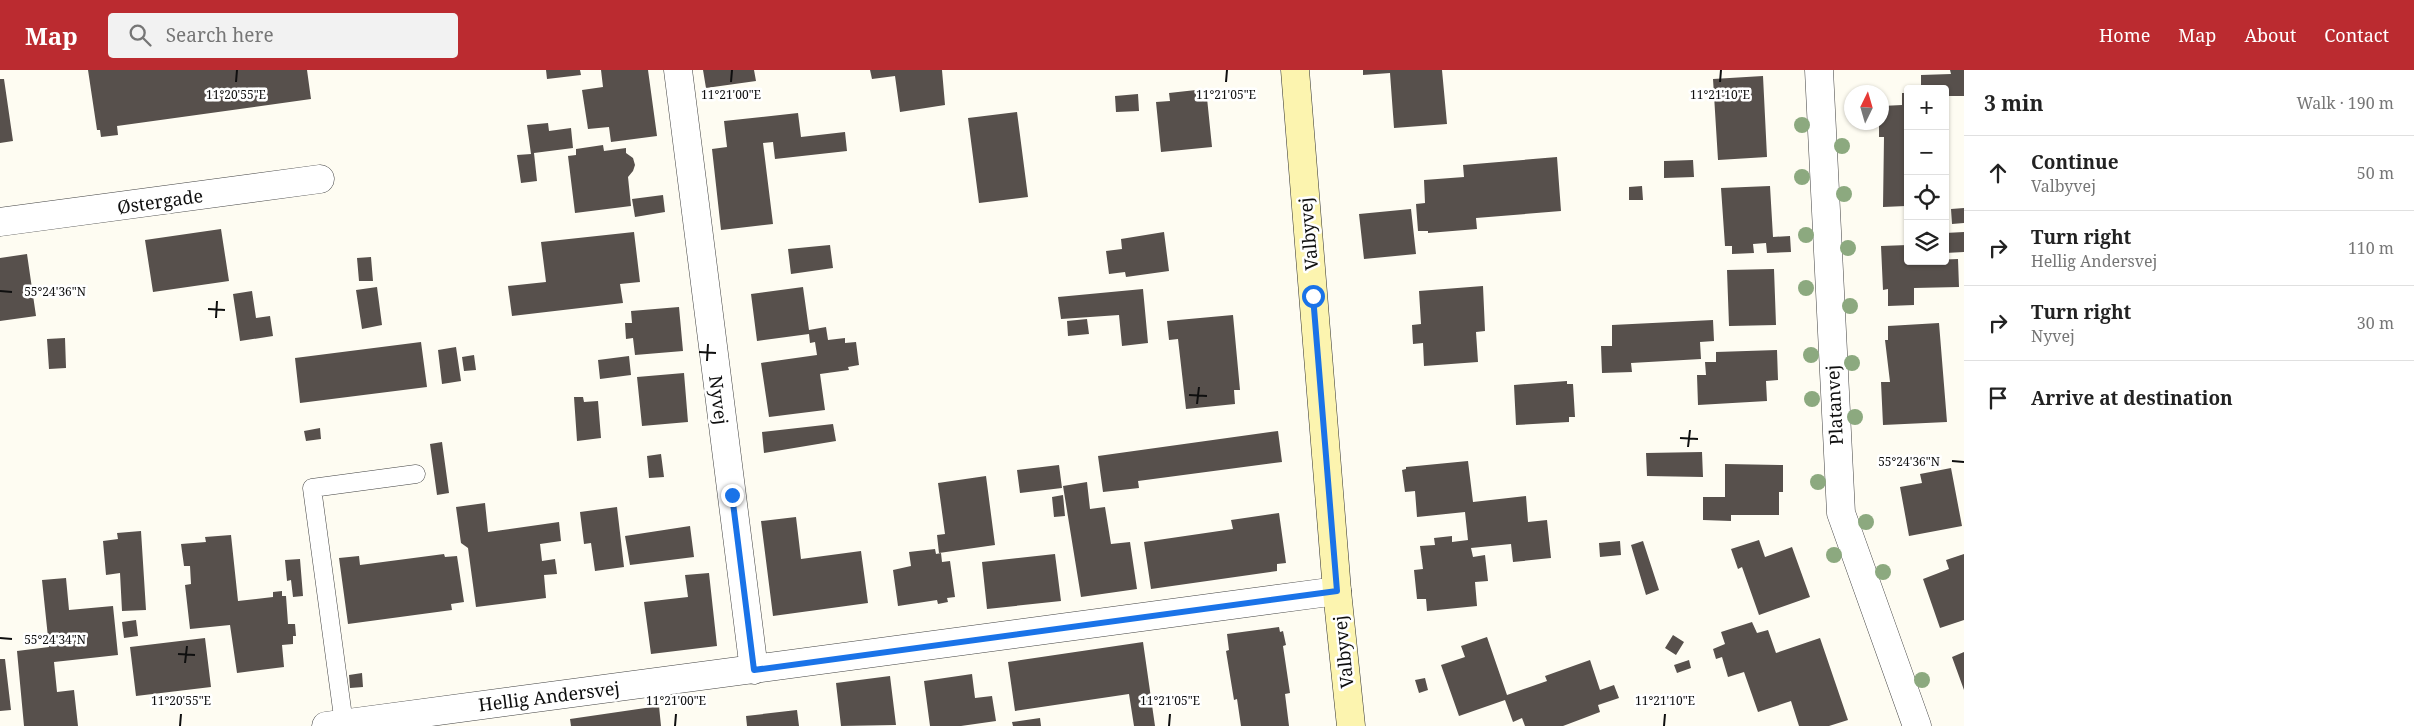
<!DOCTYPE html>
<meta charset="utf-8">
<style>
body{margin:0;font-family:"Noto Serif",serif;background:#f2f2f2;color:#222}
.controls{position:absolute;right:15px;top:15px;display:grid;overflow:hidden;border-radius:5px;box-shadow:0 1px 4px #0004}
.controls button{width:45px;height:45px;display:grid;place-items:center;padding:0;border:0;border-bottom:1px solid #e0e0e0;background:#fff;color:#222;font:25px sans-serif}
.compass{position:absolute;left:1844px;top:15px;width:45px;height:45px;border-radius:50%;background:#fff;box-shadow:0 1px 4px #0004;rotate:5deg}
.stop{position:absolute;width:15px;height:15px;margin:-11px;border:4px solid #1a73e8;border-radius:50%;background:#fff}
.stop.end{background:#1a73e8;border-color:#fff;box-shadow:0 1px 5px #0008}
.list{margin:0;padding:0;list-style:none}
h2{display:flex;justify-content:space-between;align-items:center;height:65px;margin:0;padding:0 20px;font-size:21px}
h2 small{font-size:16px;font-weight:400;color:#767676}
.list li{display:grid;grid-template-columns:32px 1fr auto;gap:15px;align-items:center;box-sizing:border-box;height:75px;padding:0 20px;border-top:1px solid #e0e0e0}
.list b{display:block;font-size:19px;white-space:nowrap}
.list p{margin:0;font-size:16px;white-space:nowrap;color:#767676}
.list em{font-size:16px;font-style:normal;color:#767676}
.icon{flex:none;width:28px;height:28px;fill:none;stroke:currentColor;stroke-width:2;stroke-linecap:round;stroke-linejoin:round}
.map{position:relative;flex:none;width:1964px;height:656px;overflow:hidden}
header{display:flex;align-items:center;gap:30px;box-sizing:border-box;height:70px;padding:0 25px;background:#bb2b30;color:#fff}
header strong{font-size:24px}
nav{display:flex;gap:28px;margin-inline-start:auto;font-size:18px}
.search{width:350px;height:45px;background:#f2f2f2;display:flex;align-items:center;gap:12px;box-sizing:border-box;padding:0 18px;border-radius:5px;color:#767676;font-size:19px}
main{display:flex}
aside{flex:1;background:#fff}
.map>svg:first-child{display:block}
.building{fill:#57504c}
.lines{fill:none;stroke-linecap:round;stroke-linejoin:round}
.lane-casing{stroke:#424242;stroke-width:19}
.street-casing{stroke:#424242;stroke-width:29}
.secondary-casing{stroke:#313131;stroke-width:29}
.lane{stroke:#fff;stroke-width:18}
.street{stroke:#fff;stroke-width:28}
.secondary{stroke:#fcf4af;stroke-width:28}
.tree{fill:#8ca97f}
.route{stroke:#1a73e8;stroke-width:6}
.ticks{fill:none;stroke:#0f0f0f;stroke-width:2}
.labels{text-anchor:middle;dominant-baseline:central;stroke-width:5;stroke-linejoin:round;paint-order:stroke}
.street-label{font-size:18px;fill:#0f0f0f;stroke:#fff}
.ticks-label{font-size:12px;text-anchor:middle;fill:#0f0f0f;stroke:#fff;stroke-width:5;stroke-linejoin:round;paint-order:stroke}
</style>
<header>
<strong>Map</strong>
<div class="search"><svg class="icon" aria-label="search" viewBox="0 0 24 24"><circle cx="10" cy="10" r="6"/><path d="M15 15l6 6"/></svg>Search here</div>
<nav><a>Home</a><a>Map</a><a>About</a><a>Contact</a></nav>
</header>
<main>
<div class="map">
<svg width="1964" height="656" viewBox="0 0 1964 656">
<rect width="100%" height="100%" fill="#fefcf2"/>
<path class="building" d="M88 0H307L311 29 117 56 118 65 101 67 100 60H97Z
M546 0H580L581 5 547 9Z
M601 0H648L657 66 611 72 609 57 588 59 582 20 603 17Z
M703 0H754L756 11 706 18Z
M870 0H942L945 35 900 42 895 6 872 9Z
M1363 0H1442L1447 54 1394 58 1390 3 1363 5Z
M1950 0H1964V26H1945V19H1921V5L1951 4Z
M1763 6 1767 87 1718 90 1713 9Z
M0 9H4L13 71 0 73Z
M1196 20V29L1207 28 1212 77 1161 82 1156 32 1170 31 1169 23Z
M1902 23H1908V141L1906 136 1883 137 1884 67H1879V52H1882V36L1902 35Z
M1138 24 1139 41 1116 42 1115 26Z
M1017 42 1028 127 979 133 968 48Z
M798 43 801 67 845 62 847 81 775 89 773 72 763 73 773 154 721 160 712 79 727 77 724 51Z
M548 53 549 61 571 58 573 78 534 83 537 111 521 113 517 85 531 84 527 55Z
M603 75 604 81 626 78V83L633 88 635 95 633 101 628 107 631 136 575 143 568 86 576 85V79Z
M1557 87 1561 141 1476 148 1477 159 1428 163V161H1418L1416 134 1425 133 1424 110 1464 107 1463 95Z
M1693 90 1694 107 1664 108V91Z
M1642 116 1643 130H1629V117Z
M1770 116 1773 167 1790 166 1791 182 1767 183 1766 173 1753 174 1754 183 1732 184V176H1725L1721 118Z
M663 125 665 142 635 147 632 129Z
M1964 138V153L1952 154 1951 139Z
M1411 139 1416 184 1364 189 1359 144Z
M221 159 229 211 153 222 145 170Z
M634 162 640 212 620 214 623 233 512 246 508 216 546 212 541 172Z
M1164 162 1169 201 1126 207 1125 202 1109 204 1106 181 1122 179 1121 169Z
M1964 162V182L1945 183V163Z
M830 175 833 198 791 204 788 179Z
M1908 175V191L1958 189 1959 217 1914 218V235L1888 236V219L1883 220 1881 176Z
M27 184 36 246 0 251V188Z
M371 187 373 211H359L357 188Z
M1774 199 1776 255 1729 256 1727 200Z
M1483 216 1485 261 1476 262 1478 292 1424 296 1423 273 1413 274 1412 255 1421 254 1419 221Z
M377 217 382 255 362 259 356 220Z
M803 217 809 260 826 257 828 270 845 268V273L856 272 859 295 848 297 849 300 820 304 825 340 769 347 761 293 817 285 815 272 810 273 809 264 757 271 751 224Z
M1143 219 1148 273 1122 276 1119 245 1061 249 1058 227Z
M252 221 256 248 270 246 273 266 240 271 233 224Z
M679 237 683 281 635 285 633 268 626 269 625 253H632L631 241Z
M1233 245 1240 320H1234L1235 334 1186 339 1178 269 1169 270 1167 251Z
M1087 249 1089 264 1068 266 1067 251Z
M1713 250 1714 271 1700 272 1701 289 1631 293 1632 302 1602 303 1601 276H1612V255Z
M1939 253 1947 352 1883 355 1881 312H1890L1885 270H1888V256Z
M65 268 66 298 49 299 47 269Z
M421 272 427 317 300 333 295 288Z
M456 277 461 311 442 314 438 280Z
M1777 280 1778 310 1766 311 1767 331 1698 335 1697 305H1706L1705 292H1716V282Z
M474 285 476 300 464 301 462 287Z
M629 286 631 305 600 309 598 290Z
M684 303 688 352 642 356 637 307Z
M1567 311V314H1573L1575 347H1569V352L1516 355 1514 315Z
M574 327H583L584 332 598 331 601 368 577 371Z
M833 354 836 371 764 383 762 362Z
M320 358 321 369 306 371 304 361Z
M1278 361 1282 392 1138 411 1139 418 1103 422 1098 386Z
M442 372 449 423 437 425 430 374Z
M1702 382 1703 407 1647 406 1646 383Z
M661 384 664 407 649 408 647 386Z
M1468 391 1473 432 1526 426 1528 452 1547 450 1551 488 1513 492 1511 474 1471 478 1473 487 1485 485 1488 511 1475 512 1477 536 1427 541 1426 529H1417L1414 500 1423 499 1420 476 1435 475 1434 468 1452 466V472L1468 470 1465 442 1417 447 1415 421 1405 422 1402 400 1406 399V397Z
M1725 394 1783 395V422H1779V445H1731V451L1703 450V427H1725Z
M1059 395 1062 418 1020 423 1017 400Z
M1951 398 1962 456 1909 466 1900 417 1922 413 1920 404Z
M986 406 995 475 939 483 937 465 945 464 938 413Z
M1087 412 1090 439 1105 437 1111 474 1130 472 1137 519 1081 527 1063 416Z
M1063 425 1065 446 1054 447 1052 427Z
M485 433 488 462 559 452 561 471 540 474 542 491 555 489 557 504 544 505 546 528 476 537 468 478 461 473 456 437Z
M617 437 624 497 595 501 591 473 584 474 580 442Z
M1279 443 1286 493 1277 494V501L1151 519 1144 472 1233 459 1231 450Z
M796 447 801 489 861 481 868 533 773 546 761 451Z
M690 456 694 487 630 495 625 466Z
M141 461 146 540 122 541 120 503 106 505 103 471 118 469 117 463Z
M231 465 238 531 273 527V522L282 521V526H286L288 554H295L296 566H293V574L282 575 284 597 237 603 230 555 190 559 185 515 191 514 190 496H184L181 474 206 472 205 467Z
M1759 470 1765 487 1792 477 1810 527 1759 545 1742 497 1738 499 1731 479Z
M1620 471 1621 485 1600 487 1599 473Z
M1643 471 1659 520 1646 525 1631 475Z
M935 479 936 484 941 483 942 492 950 491 955 527 947 528 948 532 938 534 937 530 898 536 893 500 911 496 909 482Z
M444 484 445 487 457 486 464 532 451 534 452 540 348 554 339 488 359 486 360 495Z
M1055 484 1061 531 987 539 982 492Z
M1964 484V550L1940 558 1923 509 1949 499 1946 490Z
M300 489 303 526 293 527 291 510 287 511 285 490Z
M709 503 717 576 651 584 644 532 688 527 685 505Z
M66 508 69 540 113 536 118 585 54 592 57 622 74 620 78 656H24L17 581 49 577 42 510Z
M136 550 138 566 124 568 122 552Z
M1752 552 1757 563 1768 560 1776 583 1820 568 1848 650 1829 656H1799L1791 631 1758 642 1744 602 1728 607 1722 587 1716 589 1713 579 1725 574 1721 562Z
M1279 557 1280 562 1283 561 1286 575 1283 576 1290 623 1285 624 1289 656H1241L1237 629 1234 630 1226 581 1229 580 1227 564Z
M1673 565 1684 572 1676 585 1665 578Z
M1487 567 1507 625 1547 611 1545 606 1590 590 1600 620 1614 615 1619 628 1598 635 1600 642 1563 656H1525L1522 648 1513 652 1505 630 1459 646 1441 595 1465 587 1461 576Z
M205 568 211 617 136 626 130 577Z
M1143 572 1155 656H1134L1129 624 1015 641 1008 592Z
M1964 582V620L1952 587Z
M0 589H5L11 640 0 641Z
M1689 590 1691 598 1677 603 1674 595Z
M362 603 363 617 350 618 349 605Z
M972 604 975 628 992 626 996 651 961 656H930L924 611Z
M890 606 896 655 841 656 836 613Z
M1425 608 1428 620 1419 623 1415 610Z
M659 636 661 656H571L570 649Z
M797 640 799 656H747L746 646Z
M1040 648 1041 656H1013L1012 652Z"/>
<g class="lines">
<g class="lane-casing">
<path id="lane" d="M344 654 312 418 416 404"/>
</g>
<g class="street-casing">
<path id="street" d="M678 0 754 600
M1819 0 1841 443 1917 656
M0 152 320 109
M326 656 1337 521"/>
</g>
<g class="secondary-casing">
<path id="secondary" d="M1295 0 1337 521 1351 656"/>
</g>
<use href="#lane" class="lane"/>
<use href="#street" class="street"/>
<use href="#secondary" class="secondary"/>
</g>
<g class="tree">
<circle cx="1802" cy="55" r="8"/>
<circle cx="1842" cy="76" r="8"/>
<circle cx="1802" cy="107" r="8"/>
<circle cx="1844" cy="124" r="8"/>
<circle cx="1806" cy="165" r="8"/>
<circle cx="1848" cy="178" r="8"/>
<circle cx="1806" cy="218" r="8"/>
<circle cx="1850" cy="236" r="8"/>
<circle cx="1811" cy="285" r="8"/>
<circle cx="1852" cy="293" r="8"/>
<circle cx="1812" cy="329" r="8"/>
<circle cx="1855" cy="347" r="8"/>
<circle cx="1818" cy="412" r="8"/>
<circle cx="1866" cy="452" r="8"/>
<circle cx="1834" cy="485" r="8"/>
<circle cx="1883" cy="502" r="8"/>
<circle cx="1922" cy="610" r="8"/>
</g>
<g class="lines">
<path class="route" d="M732 425 754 600 1337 521 1313 226"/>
</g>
<path class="ticks" d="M236 12 237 0M731 12 732 0M1226 12 1227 0M1720 12 1721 0M0 221 12 222M208 239 225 240M216 248 217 231M699 282 716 283M707 291 708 274M1189 325 1207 326M1197 334 1199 317M1680 368 1698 369M1688 377 1690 360M1952 391 1964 392M0 568 12 569M178 584 195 585M185 593 187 576M180 656 181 644M675 656 676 644M1169 656 1170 644M1664 656 1665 644"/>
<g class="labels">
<g class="street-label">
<text transform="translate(160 131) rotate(-8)">Østergade</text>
<text transform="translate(1308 164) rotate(-95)">Valbyvej</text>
<text transform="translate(719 330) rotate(83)">Nyvej</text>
<text transform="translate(1834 335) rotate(-93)">Platanvej</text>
<text transform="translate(1343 582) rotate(-96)">Valbyvej</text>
<text transform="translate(549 626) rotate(-7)">Hellig Andersvej</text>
</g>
</g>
<g class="ticks-label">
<text x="236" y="29">11°20'55"E</text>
<text x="731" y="29">11°21'00"E</text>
<text x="1226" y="29">11°21'05"E</text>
<text x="1720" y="29">11°21'10"E</text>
<text x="55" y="226">55°24'36"N</text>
<text x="1909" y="396">55°24'36"N</text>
<text x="55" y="574">55°24'34"N</text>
<text x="181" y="635">11°20'55"E</text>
<text x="676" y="635">11°21'00"E</text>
<text x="1170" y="635">11°21'05"E</text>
<text x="1665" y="635">11°21'10"E</text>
</g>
</svg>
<div class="controls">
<button>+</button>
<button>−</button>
<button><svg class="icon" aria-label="locate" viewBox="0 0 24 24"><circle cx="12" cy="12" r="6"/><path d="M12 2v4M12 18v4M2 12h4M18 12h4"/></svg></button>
<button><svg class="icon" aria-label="layers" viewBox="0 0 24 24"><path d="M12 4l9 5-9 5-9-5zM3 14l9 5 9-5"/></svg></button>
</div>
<svg class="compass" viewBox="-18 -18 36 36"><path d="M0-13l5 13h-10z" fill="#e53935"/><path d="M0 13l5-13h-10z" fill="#767676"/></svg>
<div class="stop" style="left:1313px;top:226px"></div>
<div class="stop end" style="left:732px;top:425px"></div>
</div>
<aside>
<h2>3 min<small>Walk · 190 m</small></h2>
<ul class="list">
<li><svg class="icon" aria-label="ahead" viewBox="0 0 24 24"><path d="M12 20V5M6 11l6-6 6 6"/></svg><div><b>Continue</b><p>Valbyvej</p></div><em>50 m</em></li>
<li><svg class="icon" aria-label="right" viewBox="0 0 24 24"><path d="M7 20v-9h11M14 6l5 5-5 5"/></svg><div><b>Turn right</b><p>Hellig Andersvej</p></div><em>110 m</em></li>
<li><svg class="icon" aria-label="right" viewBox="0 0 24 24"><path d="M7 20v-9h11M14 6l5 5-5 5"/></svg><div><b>Turn right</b><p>Nyvej</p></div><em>30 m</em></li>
<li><svg class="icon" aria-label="arrive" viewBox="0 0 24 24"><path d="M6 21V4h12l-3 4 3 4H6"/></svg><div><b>Arrive at destination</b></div></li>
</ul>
</aside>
</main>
